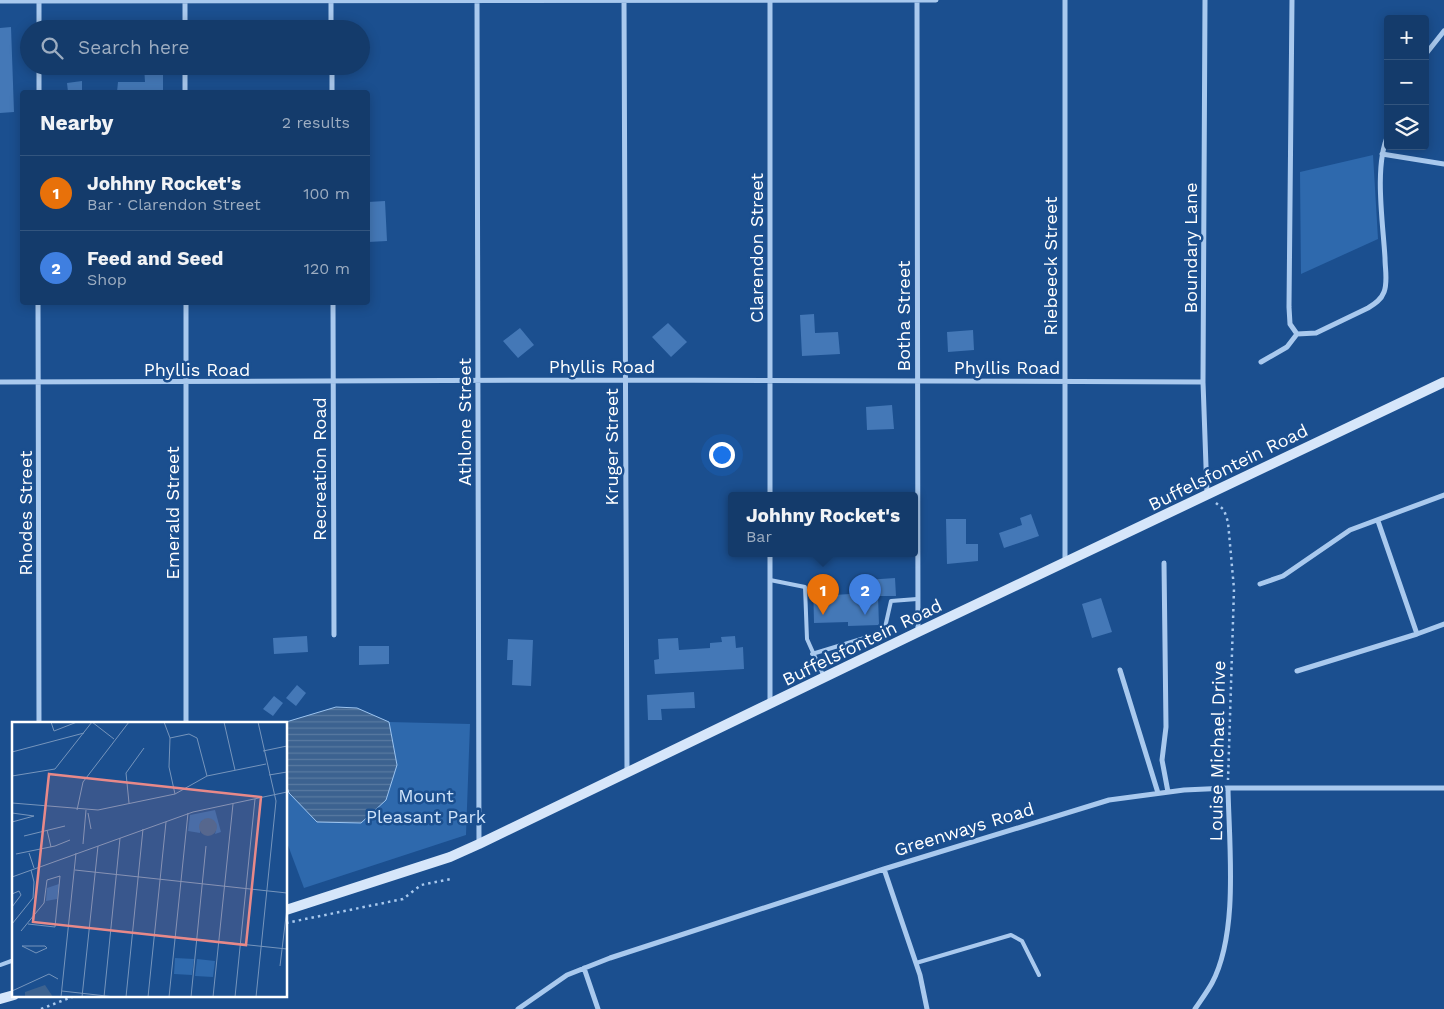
<!DOCTYPE html>
<meta charset="utf-8">
<style>
body{margin:0;font-family:"Work Sans",sans-serif;background:#1d4271;color:#f1f3f6}
.controls{position:absolute;right:15px;top:15px;display:grid;overflow:hidden;border-radius:5px;box-shadow:0 2px 12px #0003}
.controls button{width:45px;height:45px;display:grid;place-items:center;padding:0;border:0;border-bottom:1px solid #33557e;background:#143b6b;color:#f1f3f6;font:25px sans-serif}
.you{position:absolute;left:721px;top:454px;width:18px;height:18px;margin:-12px;border:4px solid #fff;border-radius:50%;background:#1a73e8;box-shadow:0 0 0 8px #1a73e833}
.badge{display:grid;place-items:center;width:32px;height:32px;border-radius:50%;background:#ffd166;color:#fff;font-size:16px;font-weight:700}
.pin{position:absolute;translate:-50% -41px;filter:drop-shadow(0 1px 2px #0008)}
.pin::after{content:'';position:absolute;top:26px;width:18px;height:15px;background:inherit;clip-path:polygon(0 0,100% 0,50% 100%)}
.popup{position:absolute;left:728px;top:492px;width:190px;height:65px;box-sizing:border-box;display:grid;place-content:center;border-radius:5px;background:#143b6b;filter:drop-shadow(0 1px 4px #0005);font-size:16px;white-space:nowrap;color:#9dadc1}
.popup b{font-size:19px;color:#f1f3f6}
.popup::after{content:'';position:absolute;left:50%;top:100%;margin-left:-10px;border:10px solid transparent;border-top-color:#143b6b}
.list{margin:0;padding:0;list-style:none}
h2{display:flex;justify-content:space-between;align-items:center;height:65px;margin:0;padding:0 20px;font-size:21px}
h2 small{font-size:16px;font-weight:400;color:#9dadc1}
.list li{display:grid;grid-template-columns:32px 1fr auto;gap:15px;align-items:center;box-sizing:border-box;height:75px;padding:0 20px;border-top:1px solid #33557e}
.list b{display:block;font-size:19px;white-space:nowrap}
.list p{margin:0;font-size:16px;white-space:nowrap;color:#9dadc1}
.list em{font-size:16px;font-style:normal;color:#9dadc1}
.icon{flex:none;width:28px;height:28px;fill:none;stroke:currentColor;stroke-width:2;stroke-linecap:round;stroke-linejoin:round}
.map{position:relative;flex:none;width:1444px;height:1009px;overflow:hidden}
.search{position:absolute;background:#143b6b;box-shadow:0 2px 12px #0003;left:20px;top:20px;width:350px;height:55px;display:flex;align-items:center;gap:12px;box-sizing:border-box;padding:0 18px;border-radius:28px;color:#9dadc1;font-size:19px}
.panel{position:absolute;background:#143b6b;box-shadow:0 2px 12px #0003;left:20px;top:90px;width:350px;height:215px;border-radius:5px}
.map>svg:first-child{display:block}
.green{fill:#2e69ad}
.water{fill:url(#water-rules);stroke:#9cc4f0}
.building{fill:#4478b7}
.lines{fill:none;stroke-linecap:round;stroke-linejoin:round}
.path{stroke:#a9c9ee;stroke-width:2.5;stroke-dasharray:2.5 4;stroke-linecap:butt}
.service{stroke:#a9c9ee;stroke-width:4}
.minor{stroke:#a9c9ee;stroke-width:5}
.secondary{stroke:#d6e6fa;stroke-width:10}
.labels{text-anchor:middle;dominant-baseline:central;stroke-width:5;stroke-linejoin:round;paint-order:stroke}
.street-label{font-size:18px;fill:#fff;stroke:#1b4f8f}
.park-label{font-size:18px;fill:#cfe3fa;stroke:#1b4f8f}
.inset-road{fill:none;stroke:#7695bc;stroke-width:1}
.view{fill:#e88989;fill-opacity:0.15;stroke:#e88989;stroke-width:2.5}
.inset-edge{fill:none;stroke:#fff;stroke-width:2.5}
</style>
<div class="map">
<svg width="1444" height="1009" viewBox="0 0 1444 1009">
<defs>
<pattern id="water-rules" width="6" height="5" patternUnits="userSpaceOnUse" patternTransform="scale(1.25)"><rect width="6" height="5" fill="#3c6290"/><path d="M0 2.5h6" fill="none" stroke="#597aa1"/></pattern>
</defs>
<rect width="100%" height="100%" fill="#1b4f8f"/>
<path class="green" d="M1373 155 1378 239 1301 274 1300 172Z
M389 722 470 724 466 835 304 888 286 840V784L289 793 386 800 397 765Z"/>
<path class="water" d="M336 707 357 708 389 722 397 765 386 800 361 823 317 822 289 793 286 784V722Z"/>
<path class="building" d="M11 27 14 112 0 113V28Z
M144 66H163V92H117L118 82H145Z
M82 81V92H68L67 83Z
M385 201 387 241 368 242V202Z
M814 314 815 333 838 332 840 354 802 356 800 315Z
M668 323 687 342 671 357 652 337Z
M520 328 534 345 518 358 503 341Z
M973 330 974 350 948 352 947 332Z
M892 405 894 429 867 430 866 407Z
M1031 514 1039 536 1004 548 999 533 1022 525 1020 518Z
M946 519H966V544H978V561L947 564Z
M834 578V595L866 593V580L895 578 896 596H878L879 625 848 626V622L814 623 813 579Z
M1101 598 1112 632 1092 638 1082 604Z
M307 636 308 652 274 654 273 638Z
M735 636 736 648 743 647 744 669 655 674 654 660 659 659 658 639 678 638 679 650 710 648V643L722 642 721 637Z
M508 639 533 640 531 686 512 685 513 660H507Z
M359 646H389V664L359 665Z
M297 685 306 693 296 706 286 698Z
M694 692 695 708 661 709 662 720H648L647 695Z
M274 696 283 703 273 716 263 709Z"/>
<g class="lines">
<path class="path" d="M1216 503 1224 510 1228 522 1234 589 1228 780
M286 923 403 899 421 885 451 879
M41 1009 77 995"/>
<path class="service" d="M770 580 805 587 807 639 824 677
M812 654 884 632 891 601 917 599
M916 963 1011 935 1022 941 1039 975
M0 965 14 960"/>
<path class="minor" d="M185 0V29
M331 0V29
M477 0 479 844
M624 0 627 772
M917 0 918 632
M1065 0V562
M1205 0 1203 382 1207 494
M1292 0 1289 307 1290 324 1297 334 1316 333 1368 308C1375 304 1381 300 1384 292 1388 282 1385 269 1385 258 1383 223 1374 166 1388 135
M0 1 936 0
M39 29V0
M1425 55 1444 31
M185 66V92
M332 66V92
M39 92V66
M1382 154 1444 164
M38 302 39 723
M186 302V723
M333 302 334 635
M1261 362 1287 347 1297 334
M0 382 624 380 1203 382
M770 496V0
M1378 521 1417 634
M770 554V703
M1164 563 1166 727 1162 760 1168 792
M1260 584 1283 576 1350 530 1444 495
M1120 670 1158 793
M1297 671 1417 634 1444 624
M884 869 920 975 927 1009
M584 968 598 1009
M518 1009 567 975 610 958 884 869 1109 800 1184 790 1228 788H1444
M1195 1009C1201 1000 1207 992 1212 983 1239 932 1229 845 1228 788"/>
<path class="secondary" d="M286 910 450 857 479 844 918 632 1444 382
M0 999 14 995"/>
</g>
<g class="labels">
<g class="street-label">
<text transform="translate(756 248) rotate(-90)">Clarendon Street</text>
<text transform="translate(1190 248) rotate(-90)">Boundary Lane</text>
<text transform="translate(1050 266) rotate(-90)">Riebeeck Street</text>
<text transform="translate(903 316) rotate(-90)">Botha Street</text>
<text x="602" y="366">Phyllis Road</text>
<text x="1007" y="367">Phyllis Road</text>
<text x="197" y="369">Phyllis Road</text>
<text transform="translate(464 422) rotate(-90)">Athlone Street</text>
<text transform="translate(611 447) rotate(-90)">Kruger Street</text>
<text transform="translate(1228 467) rotate(-26)">Buffelsfontein Road</text>
<text transform="translate(319 469) rotate(-90)">Recreation Road</text>
<text transform="translate(25 513) rotate(-90)">Rhodes Street</text>
<text transform="translate(172 513) rotate(-90)">Emerald Street</text>
<text transform="translate(862 642) rotate(-26)">Buffelsfontein Road</text>
<text transform="translate(1217 751) rotate(-89)">Louise Michael Drive</text>
<text transform="translate(964 829) rotate(-17)">Greenways Road</text>
</g>
<g class="park-label">
<text x="426" y="795">Mount<tspan x="426" dy="21">Pleasant Park</tspan></text>
</g>
</g>
<g transform="translate(12 722)">
<rect width="275" height="275" fill="#1b4f8f"/>
<path d="M203 88 209 110 203 112 204 108 189 99 188 111 176 109 178 93ZM47 162 45 177 34 179 35 166ZM163 236 182 237 180 253 162 252ZM185 237 203 239 201 255 183 254Z" fill="#2e69ad"/>
<path d="M187 105a9 9 0 1 1 18 0a9 9 0 1 1-18 0ZM33 263 41 275H13V270Z" fill="#3c6290"/>
<path class="inset-road" d="M39 0 42 9 65 0M80 0 102 17M152 0 158 16 157 45 163 72M212 0 223 48M158 16 177 12 185 16 195 54M251 29 275 24M0 30 72 11M257 53 275 50M0 54 43 47 80 0M0 81 86 88 163 72 195 54 254 42M117 81 114 51 132 26M65 88 71 60 117 0M0 91 22 94M76 91 79 107M0 100 22 94M35 108 39 125M12 114 53 104M71 122 74 88M17 131 22 146M4 132 43 124 58 118M63 148 275 171M0 155 181 90 275 70M0 172 7 169 9 173 0 185M0 202 21 176 22 160 19 148M57 204 275 227M9 209 32 181 35 158 48 154 43 205 16 202M10 224H33L35 226 24 231ZM268 244 275 186M0 269 37 252 46 257M50 269 103 275M49 275 64 131M70 275 86 124M92 275 108 116M114 275 131 107M136 275 154 100M157 275 176 91M179 275 194 124M201 275 221 82M223 275 243 77M244 275 264 79 246 0"/>
<path class="view" d="M37 52 249 75 234 223 21 200Z"/>
<rect width="275" height="275" class="inset-edge"/>
</g>
</svg>
<div class="controls">
<button>+</button>
<button>−</button>
<button><svg class="icon" aria-label="layers" viewBox="0 0 24 24"><path d="M12 4l9 5-9 5-9-5zM3 14l9 5 9-5"/></svg></button>
</div>
<div class="you"></div>
<div class="pin badge" style="left:823px;top:615px;background:#e8710a">1</div>
<div class="popup"><b>Johhny Rocket's</b>Bar</div>
<div class="pin badge" style="left:865px;top:615px;background:#3f7fe0">2</div>
<div class="search"><svg class="icon" aria-label="search" viewBox="0 0 24 24"><circle cx="10" cy="10" r="6"/><path d="M15 15l6 6"/></svg>Search here</div>
<section class="panel">
<h2>Nearby<small>2 results</small></h2>
<ul class="list">
<li><span class="badge" style="background:#e8710a">1</span><div><b>Johhny Rocket's</b><p>Bar · Clarendon Street</p></div><em>100 m</em></li>
<li><span class="badge" style="background:#3f7fe0">2</span><div><b>Feed and Seed</b><p>Shop</p></div><em>120 m</em></li>
</ul>
</section>
</div>
